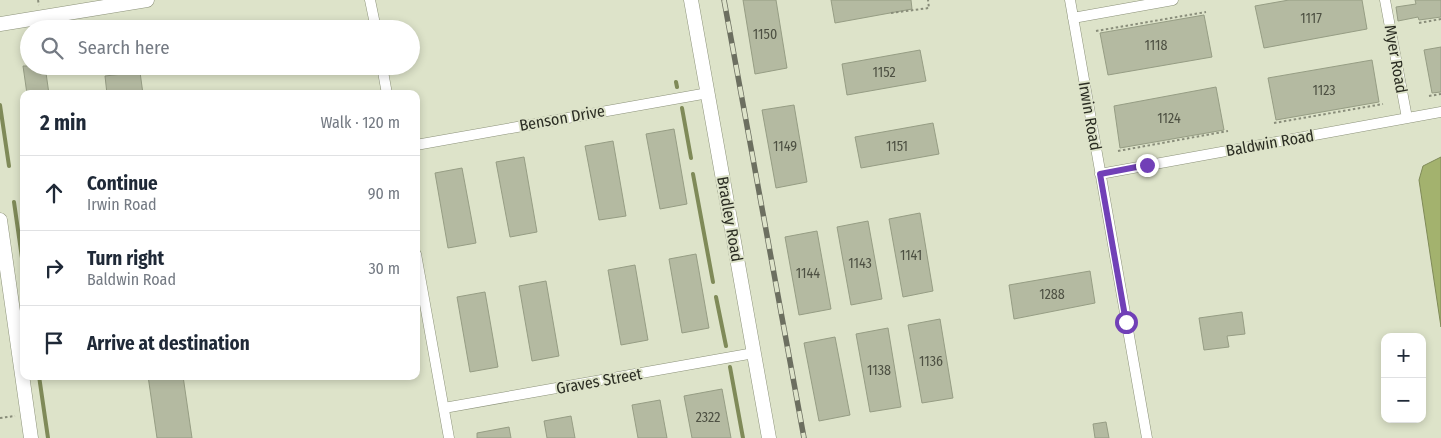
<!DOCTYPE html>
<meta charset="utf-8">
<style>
body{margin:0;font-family:"Fira Sans Condensed",sans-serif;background:#f6f6f7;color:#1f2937}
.controls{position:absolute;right:15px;bottom:15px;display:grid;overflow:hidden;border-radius:10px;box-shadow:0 2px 8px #0003}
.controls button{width:45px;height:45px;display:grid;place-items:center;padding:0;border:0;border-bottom:1px solid #e0e1e3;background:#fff;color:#1f2937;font:25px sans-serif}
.stop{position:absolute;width:15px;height:15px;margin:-11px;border:4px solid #7140b7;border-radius:50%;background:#fff}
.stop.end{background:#7140b7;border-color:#fff;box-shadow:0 1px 5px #0008}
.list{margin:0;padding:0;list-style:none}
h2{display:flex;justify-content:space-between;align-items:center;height:65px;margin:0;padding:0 20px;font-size:21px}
h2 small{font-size:16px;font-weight:400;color:#747a83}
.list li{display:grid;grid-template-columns:32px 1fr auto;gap:15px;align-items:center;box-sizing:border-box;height:75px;padding:0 20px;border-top:1px solid #e0e1e3}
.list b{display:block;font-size:19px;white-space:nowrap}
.list p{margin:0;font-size:16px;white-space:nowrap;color:#747a83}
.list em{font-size:16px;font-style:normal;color:#747a83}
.icon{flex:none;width:28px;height:28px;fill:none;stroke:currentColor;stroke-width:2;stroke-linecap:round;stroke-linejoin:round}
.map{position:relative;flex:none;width:1441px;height:438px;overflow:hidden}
.search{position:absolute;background:#fff;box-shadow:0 2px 8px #0003;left:20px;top:20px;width:400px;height:55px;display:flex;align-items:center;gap:12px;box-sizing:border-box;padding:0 18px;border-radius:28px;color:#747a83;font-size:19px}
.panel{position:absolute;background:#fff;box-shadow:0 2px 8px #0003;left:20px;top:90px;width:400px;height:290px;border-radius:10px}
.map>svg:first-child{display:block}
.water{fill:#a3b26e;stroke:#7f8a58}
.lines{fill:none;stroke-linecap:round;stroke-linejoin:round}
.stream{stroke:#7f8a58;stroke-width:4}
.building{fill:#b4baa1;stroke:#969d84}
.street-casing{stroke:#8c927a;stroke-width:11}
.secondary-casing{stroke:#8c927a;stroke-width:15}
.path{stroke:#898d7a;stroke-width:2;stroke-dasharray:2.5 2.5;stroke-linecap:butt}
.street{stroke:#fff;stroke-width:10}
.secondary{stroke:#fff;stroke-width:14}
.rail-casing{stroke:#6c6f60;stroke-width:5.5}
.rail{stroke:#dde3c9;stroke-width:4;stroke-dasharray:11;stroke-linecap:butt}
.route{stroke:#7140b7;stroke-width:6}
.labels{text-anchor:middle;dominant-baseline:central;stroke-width:4;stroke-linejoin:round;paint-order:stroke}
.number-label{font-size:14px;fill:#4d5042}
.street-label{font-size:16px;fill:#2b2d23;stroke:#dde3c9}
</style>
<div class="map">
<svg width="1441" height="438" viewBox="0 0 1441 438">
<rect width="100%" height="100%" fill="#dde3c9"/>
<path class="water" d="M1441 157V327L1419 180 1423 166Z"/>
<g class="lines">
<path class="stream" d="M676 82 677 87
M0 105 9 166
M682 108 691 158
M693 174 713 282
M14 202 24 272
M716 297 726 346
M730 367 743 438
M39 376 48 438"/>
</g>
<path class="building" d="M743 0H776L787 68 755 74Z
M831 0H911L912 9 835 23Z
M1289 0H1362L1367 29 1264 48 1255 6Z
M1415 0H1441V17L1419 20 1418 17 1398 21 1396 7 1416 4Z
M1204 15 1212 57 1108 75 1100 33Z
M1441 47V92L1432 93 1424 50Z
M920 50 926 81 847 95 842 64Z
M1372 60 1379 102 1276 120 1268 78Z
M23 66H45L49 94H27Z
M140 72 143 94H107L105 76Z
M1216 87 1224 130 1120 148 1114 106Z
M794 105 807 182 776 188 762 110Z
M933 123 939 154 861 168 855 137Z
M674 129 687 204 660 209 646 134Z
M613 141 626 216 599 220 585 146Z
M524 157 537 232 510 237 496 162Z
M462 168 476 243 448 248 435 173Z
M920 213 933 291 903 297 889 219Z
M868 221 882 299 851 305 837 227Z
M817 231 831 309 799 315 785 237Z
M696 254 709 328 682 333 669 259Z
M635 265 648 340 621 345 608 270Z
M1090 271 1095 303 1014 319 1009 285Z
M546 281 559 356 532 361 519 286Z
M485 292 498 367 470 372 457 297Z
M1242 312 1245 334 1227 336 1229 347 1204 350 1199 318Z
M940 319 953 398 922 403 908 325Z
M888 328 901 407 870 412 856 334Z
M835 337 850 415 819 421 804 343Z
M148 376H183L192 438H157Z
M722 389 731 438H692L684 396Z
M660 400 667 438H638L632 405Z
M571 416 575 438H547L544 421Z
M1106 422 1109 438H1095L1093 424Z
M509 427 511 438H477V433Z"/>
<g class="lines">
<g class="street-casing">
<path id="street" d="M370 0 376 29
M1070 0 1147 438
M1385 0 1407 118
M1073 18 1173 0
M382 66 387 94
M416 145 708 93
M1100 174 1441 112
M416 254 449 438
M444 408 754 353"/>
</g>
<g class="secondary-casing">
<path id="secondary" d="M691 0 769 438
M0 24 147 0
M0 220 31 438"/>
</g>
<path class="path" d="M38 0 39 5
M891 13 929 8 928 0
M1419 23 1441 19
M1096 31 1206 12
M1429 96 1441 94
M1274 123 1383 104
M1118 151 1228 131
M0 418 15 416"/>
<use href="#street" class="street"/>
<use href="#secondary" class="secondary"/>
<g class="rail-casing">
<path id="rail" d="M724 0 804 438"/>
</g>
<use href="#rail" class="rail"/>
</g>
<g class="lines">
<path class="route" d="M1126 322 1100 174 1147 165"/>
</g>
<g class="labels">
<g class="number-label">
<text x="1311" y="18">1117</text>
<text x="765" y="34">1150</text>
<text x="1156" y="45">1118</text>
<text x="884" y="72">1152</text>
<text x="1324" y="90">1123</text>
<text x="1169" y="118">1124</text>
<text x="785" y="146">1149</text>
<text x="897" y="146">1151</text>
<text x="911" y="255">1141</text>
<text x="860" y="263">1143</text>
<text x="808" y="273">1144</text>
<text x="1052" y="294">1288</text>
<text x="931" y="361">1136</text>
<text x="879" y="370">1138</text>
<text x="708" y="417">2322</text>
</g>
<g class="street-label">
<text transform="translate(1396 59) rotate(80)">Myer Road</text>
<text transform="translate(1090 116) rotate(80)">Irwin Road</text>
<text transform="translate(562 118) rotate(-10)">Benson Drive</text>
<text transform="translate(1270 143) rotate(-10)">Baldwin Road</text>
<text transform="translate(730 219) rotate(80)">Bradley Road</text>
<text transform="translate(599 381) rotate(-10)">Graves Street</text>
</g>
</g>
</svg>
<div class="controls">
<button>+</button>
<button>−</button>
</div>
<div class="stop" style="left:1126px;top:322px"></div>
<div class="stop end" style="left:1147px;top:165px"></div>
<div class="search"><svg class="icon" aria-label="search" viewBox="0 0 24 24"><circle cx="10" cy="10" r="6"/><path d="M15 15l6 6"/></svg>Search here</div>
<section class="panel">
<h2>2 min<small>Walk · 120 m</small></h2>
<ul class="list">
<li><svg class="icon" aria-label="ahead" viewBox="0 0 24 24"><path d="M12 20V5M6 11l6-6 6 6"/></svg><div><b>Continue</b><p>Irwin Road</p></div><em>90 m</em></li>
<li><svg class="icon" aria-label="right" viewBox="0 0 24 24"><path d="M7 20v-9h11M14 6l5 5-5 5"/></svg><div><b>Turn right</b><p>Baldwin Road</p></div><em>30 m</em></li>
<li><svg class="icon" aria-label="arrive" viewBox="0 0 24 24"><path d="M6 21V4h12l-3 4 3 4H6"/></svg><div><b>Arrive at destination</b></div></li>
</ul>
</section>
</div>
